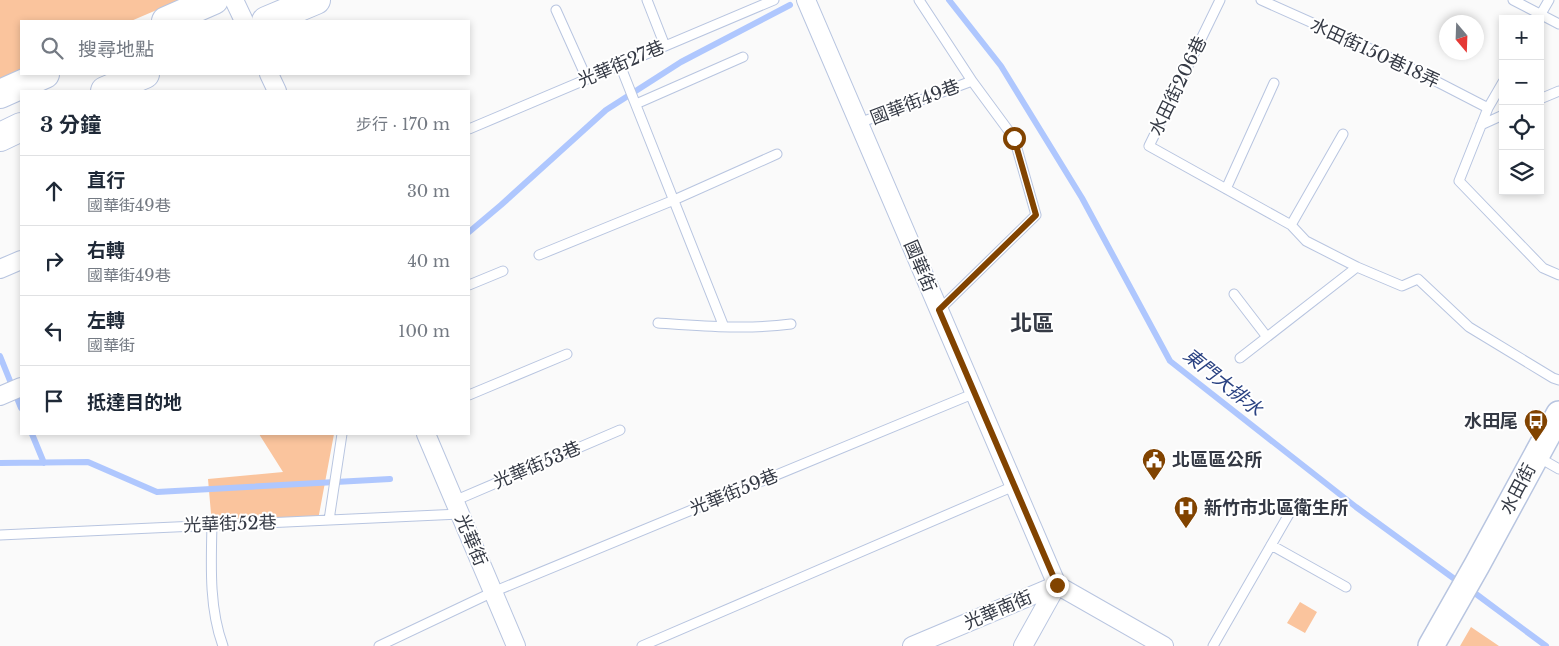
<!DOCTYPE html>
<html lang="zh-TW">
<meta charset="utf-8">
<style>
body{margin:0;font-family:"Libre Baskerville","Noto Sans TC",serif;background:#f6f6f7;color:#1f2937}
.controls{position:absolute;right:15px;top:15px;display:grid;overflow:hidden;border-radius:0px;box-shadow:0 2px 8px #0003}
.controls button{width:45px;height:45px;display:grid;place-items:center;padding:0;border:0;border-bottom:1px solid #e0e1e3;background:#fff;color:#1f2937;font:25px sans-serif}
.compass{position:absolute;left:1439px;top:15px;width:45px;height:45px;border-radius:50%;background:#fff;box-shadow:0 2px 8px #0003;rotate:161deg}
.stop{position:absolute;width:15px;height:15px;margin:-11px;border:4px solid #814300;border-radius:50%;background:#fff}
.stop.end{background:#814300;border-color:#fff;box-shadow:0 1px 5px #0008}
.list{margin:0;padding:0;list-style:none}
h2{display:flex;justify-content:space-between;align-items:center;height:65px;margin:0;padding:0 20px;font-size:21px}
h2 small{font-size:16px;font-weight:400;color:#747a83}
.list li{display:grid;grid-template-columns:32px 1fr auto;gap:15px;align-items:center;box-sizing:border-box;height:70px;padding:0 20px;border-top:1px solid #e0e1e3}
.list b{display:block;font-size:19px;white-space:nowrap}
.list p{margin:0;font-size:16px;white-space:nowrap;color:#747a83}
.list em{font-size:16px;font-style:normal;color:#747a83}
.icon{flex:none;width:28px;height:28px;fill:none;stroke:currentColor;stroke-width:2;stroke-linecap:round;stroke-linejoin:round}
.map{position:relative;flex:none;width:1559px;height:646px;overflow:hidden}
.search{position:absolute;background:#fff;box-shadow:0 2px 8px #0003;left:20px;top:20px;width:450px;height:55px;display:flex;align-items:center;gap:12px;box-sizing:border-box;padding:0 18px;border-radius:0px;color:#747a83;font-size:19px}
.panel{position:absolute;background:#fff;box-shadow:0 2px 8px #0003;left:20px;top:90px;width:450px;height:345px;border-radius:0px}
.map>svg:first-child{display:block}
.green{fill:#fac49d}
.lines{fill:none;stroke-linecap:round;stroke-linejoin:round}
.stream{stroke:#afc7fe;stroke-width:6}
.lane-casing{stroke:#b8c5e0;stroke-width:11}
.street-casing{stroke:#b8c5e0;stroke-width:20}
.secondary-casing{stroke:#b8c5e0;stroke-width:28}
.primary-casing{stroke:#b8c5e0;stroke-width:30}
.lane{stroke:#fff;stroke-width:9}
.street{stroke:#fff;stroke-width:18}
.secondary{stroke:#fff;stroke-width:25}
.primary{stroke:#fff;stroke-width:28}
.route{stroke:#814300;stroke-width:6}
.labels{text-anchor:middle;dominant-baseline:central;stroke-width:4;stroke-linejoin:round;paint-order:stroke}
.street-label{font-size:18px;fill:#353a45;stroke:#fff}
.poi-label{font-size:18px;font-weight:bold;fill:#353a45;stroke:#fff;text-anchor:start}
.water-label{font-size:19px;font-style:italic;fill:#2a4282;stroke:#fff}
.district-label{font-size:22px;font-weight:bold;fill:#353a45;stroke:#fff}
</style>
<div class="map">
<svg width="1559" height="646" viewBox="0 0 1559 646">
<rect width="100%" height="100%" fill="#fafafa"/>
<path class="green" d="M0 0H180L131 21H21V69L0 79Z
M259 434H334L318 520 212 525 208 479 283 472Z
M1300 602 1317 612 1305 633 1287 623Z
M1471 627 1499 646H1460Z"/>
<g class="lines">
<path class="stream" d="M949 0 1001 66 1082 198 1170 361 1356 507 1460 583
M469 232 501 205 606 110 681 62 790 5
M0 356 21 408
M32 434 44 463
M0 463 88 462 157 492 390 479
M1468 588 1546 646"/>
<g class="lane-casing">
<path id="lane" d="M647 0 665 46
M919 0 972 81
M1220 0 1149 146 1291 225 1306 241 1357 267 1402 286 1418 279 1469 327 1553 378 1559 380
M1261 0 1391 58 1488 108
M1513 0 1559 24
M556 10 587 79
M1538 19 1549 0
M620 65 724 327
M1503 82 1488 108 1459 181 1543 268 1559 275
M1540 99 1559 91
M636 104 743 57
M859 123 972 81 1014 138 1036 215 939 310
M1481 125 1503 115
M469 129 774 0
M1226 189 1274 83
M1291 225 1343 134
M539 255 674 200 777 154
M469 285 503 271
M1234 294 1267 337
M658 323C702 326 747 330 791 324
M1240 358 1357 267
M469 395 567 354
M1538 457 1559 469
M454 501 620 430
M329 520 342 434
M212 525C211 565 209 608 223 646
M0 535 460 514
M1271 545 1346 587
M379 646 493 592 975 393
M642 646 1014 486
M1213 646 1289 514"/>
</g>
<g class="street-casing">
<path id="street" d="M234 0 244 21
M806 0 1057 585 1164 646
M269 74 277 91
M0 269 21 260
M0 396 21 387
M426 434 516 646
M912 646 1057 585
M1023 646 1057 585"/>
</g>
<g class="secondary-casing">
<path id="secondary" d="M1431 646 1477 565 1559 414"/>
</g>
<g class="primary-casing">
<path id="primary" d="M166 21 214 0
M266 21 316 0
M105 91 145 74
M0 94 45 74
M0 137 21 127"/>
</g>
<use href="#lane" class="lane"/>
<use href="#street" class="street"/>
<use href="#secondary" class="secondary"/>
<use href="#primary" class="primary"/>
</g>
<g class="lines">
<path class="route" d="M1014 138 1036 215 939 310 1057 585"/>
</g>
<defs>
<g id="bus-pin" transform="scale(1.25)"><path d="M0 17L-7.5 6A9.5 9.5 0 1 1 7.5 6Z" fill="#814300" stroke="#fff"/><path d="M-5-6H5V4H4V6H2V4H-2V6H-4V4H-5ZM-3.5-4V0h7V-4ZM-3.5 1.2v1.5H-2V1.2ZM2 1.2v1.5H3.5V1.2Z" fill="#fff"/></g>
<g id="civic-pin" transform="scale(1.25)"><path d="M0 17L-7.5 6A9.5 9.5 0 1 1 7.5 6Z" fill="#814300" stroke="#fff"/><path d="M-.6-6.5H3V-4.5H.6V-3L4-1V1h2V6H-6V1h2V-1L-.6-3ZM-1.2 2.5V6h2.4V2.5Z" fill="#fff"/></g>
<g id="hospital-pin" transform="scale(1.25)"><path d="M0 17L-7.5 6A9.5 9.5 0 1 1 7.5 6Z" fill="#814300" stroke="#fff"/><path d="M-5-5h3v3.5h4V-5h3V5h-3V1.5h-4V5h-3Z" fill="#fff"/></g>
</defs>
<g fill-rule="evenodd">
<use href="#bus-pin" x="1536" y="421"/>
<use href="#civic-pin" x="1154" y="460"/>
<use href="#hospital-pin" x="1186" y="508"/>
</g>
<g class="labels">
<g class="street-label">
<text transform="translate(1375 53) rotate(25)">水田街150巷18弄</text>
<text transform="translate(621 64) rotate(-23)">光華街27巷</text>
<text transform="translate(1178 86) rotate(-64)">水田街206巷</text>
<text transform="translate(915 102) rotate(-21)">國華街49巷</text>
<text transform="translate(920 266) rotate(67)">國華街</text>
<text transform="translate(537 465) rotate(-23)">光華街53巷</text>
<text transform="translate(1518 489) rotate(-62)">水田街</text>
<text transform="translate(734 492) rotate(-22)">光華街59巷</text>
<text transform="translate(230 524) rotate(-2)">光華街52巷</text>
<text transform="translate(471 540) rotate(67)">光華街</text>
<text transform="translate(998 610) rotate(-23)">光華南街</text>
</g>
<g class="poi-label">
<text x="1518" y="421" text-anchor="end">水田尾</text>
<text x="1172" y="460">北區區公所</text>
<text x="1204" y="508">新竹市北區衛生所</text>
</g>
<g class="water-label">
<text transform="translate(1223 382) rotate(39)">東門大排水</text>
</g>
<g class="district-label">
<text x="1032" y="323">北區</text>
</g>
</g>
</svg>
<div class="controls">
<button>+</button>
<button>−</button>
<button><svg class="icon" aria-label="locate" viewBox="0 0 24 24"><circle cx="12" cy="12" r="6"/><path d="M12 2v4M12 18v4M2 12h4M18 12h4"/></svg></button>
<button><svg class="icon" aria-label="layers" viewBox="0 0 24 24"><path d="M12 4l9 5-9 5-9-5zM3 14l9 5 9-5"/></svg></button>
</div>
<svg class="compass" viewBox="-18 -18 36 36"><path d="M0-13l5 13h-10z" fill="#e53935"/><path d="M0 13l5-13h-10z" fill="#747a83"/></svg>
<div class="stop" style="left:1014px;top:138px"></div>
<div class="stop end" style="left:1057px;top:585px"></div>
<div class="search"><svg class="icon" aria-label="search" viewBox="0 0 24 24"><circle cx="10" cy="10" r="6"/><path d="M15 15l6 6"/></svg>搜尋地點</div>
<section class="panel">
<h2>3 分鐘<small>步行 · 170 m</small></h2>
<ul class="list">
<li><svg class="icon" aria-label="ahead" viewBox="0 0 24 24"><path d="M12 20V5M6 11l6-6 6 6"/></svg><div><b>直行</b><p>國華街49巷</p></div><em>30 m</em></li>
<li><svg class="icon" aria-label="right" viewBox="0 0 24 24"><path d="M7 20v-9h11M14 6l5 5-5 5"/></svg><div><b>右轉</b><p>國華街49巷</p></div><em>40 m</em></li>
<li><svg class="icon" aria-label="left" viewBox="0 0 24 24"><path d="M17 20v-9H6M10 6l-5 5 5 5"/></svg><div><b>左轉</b><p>國華街</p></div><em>100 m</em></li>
<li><svg class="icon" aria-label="arrive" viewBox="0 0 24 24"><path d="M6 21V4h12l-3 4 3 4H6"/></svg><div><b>抵達目的地</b></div></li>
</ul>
</section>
</div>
